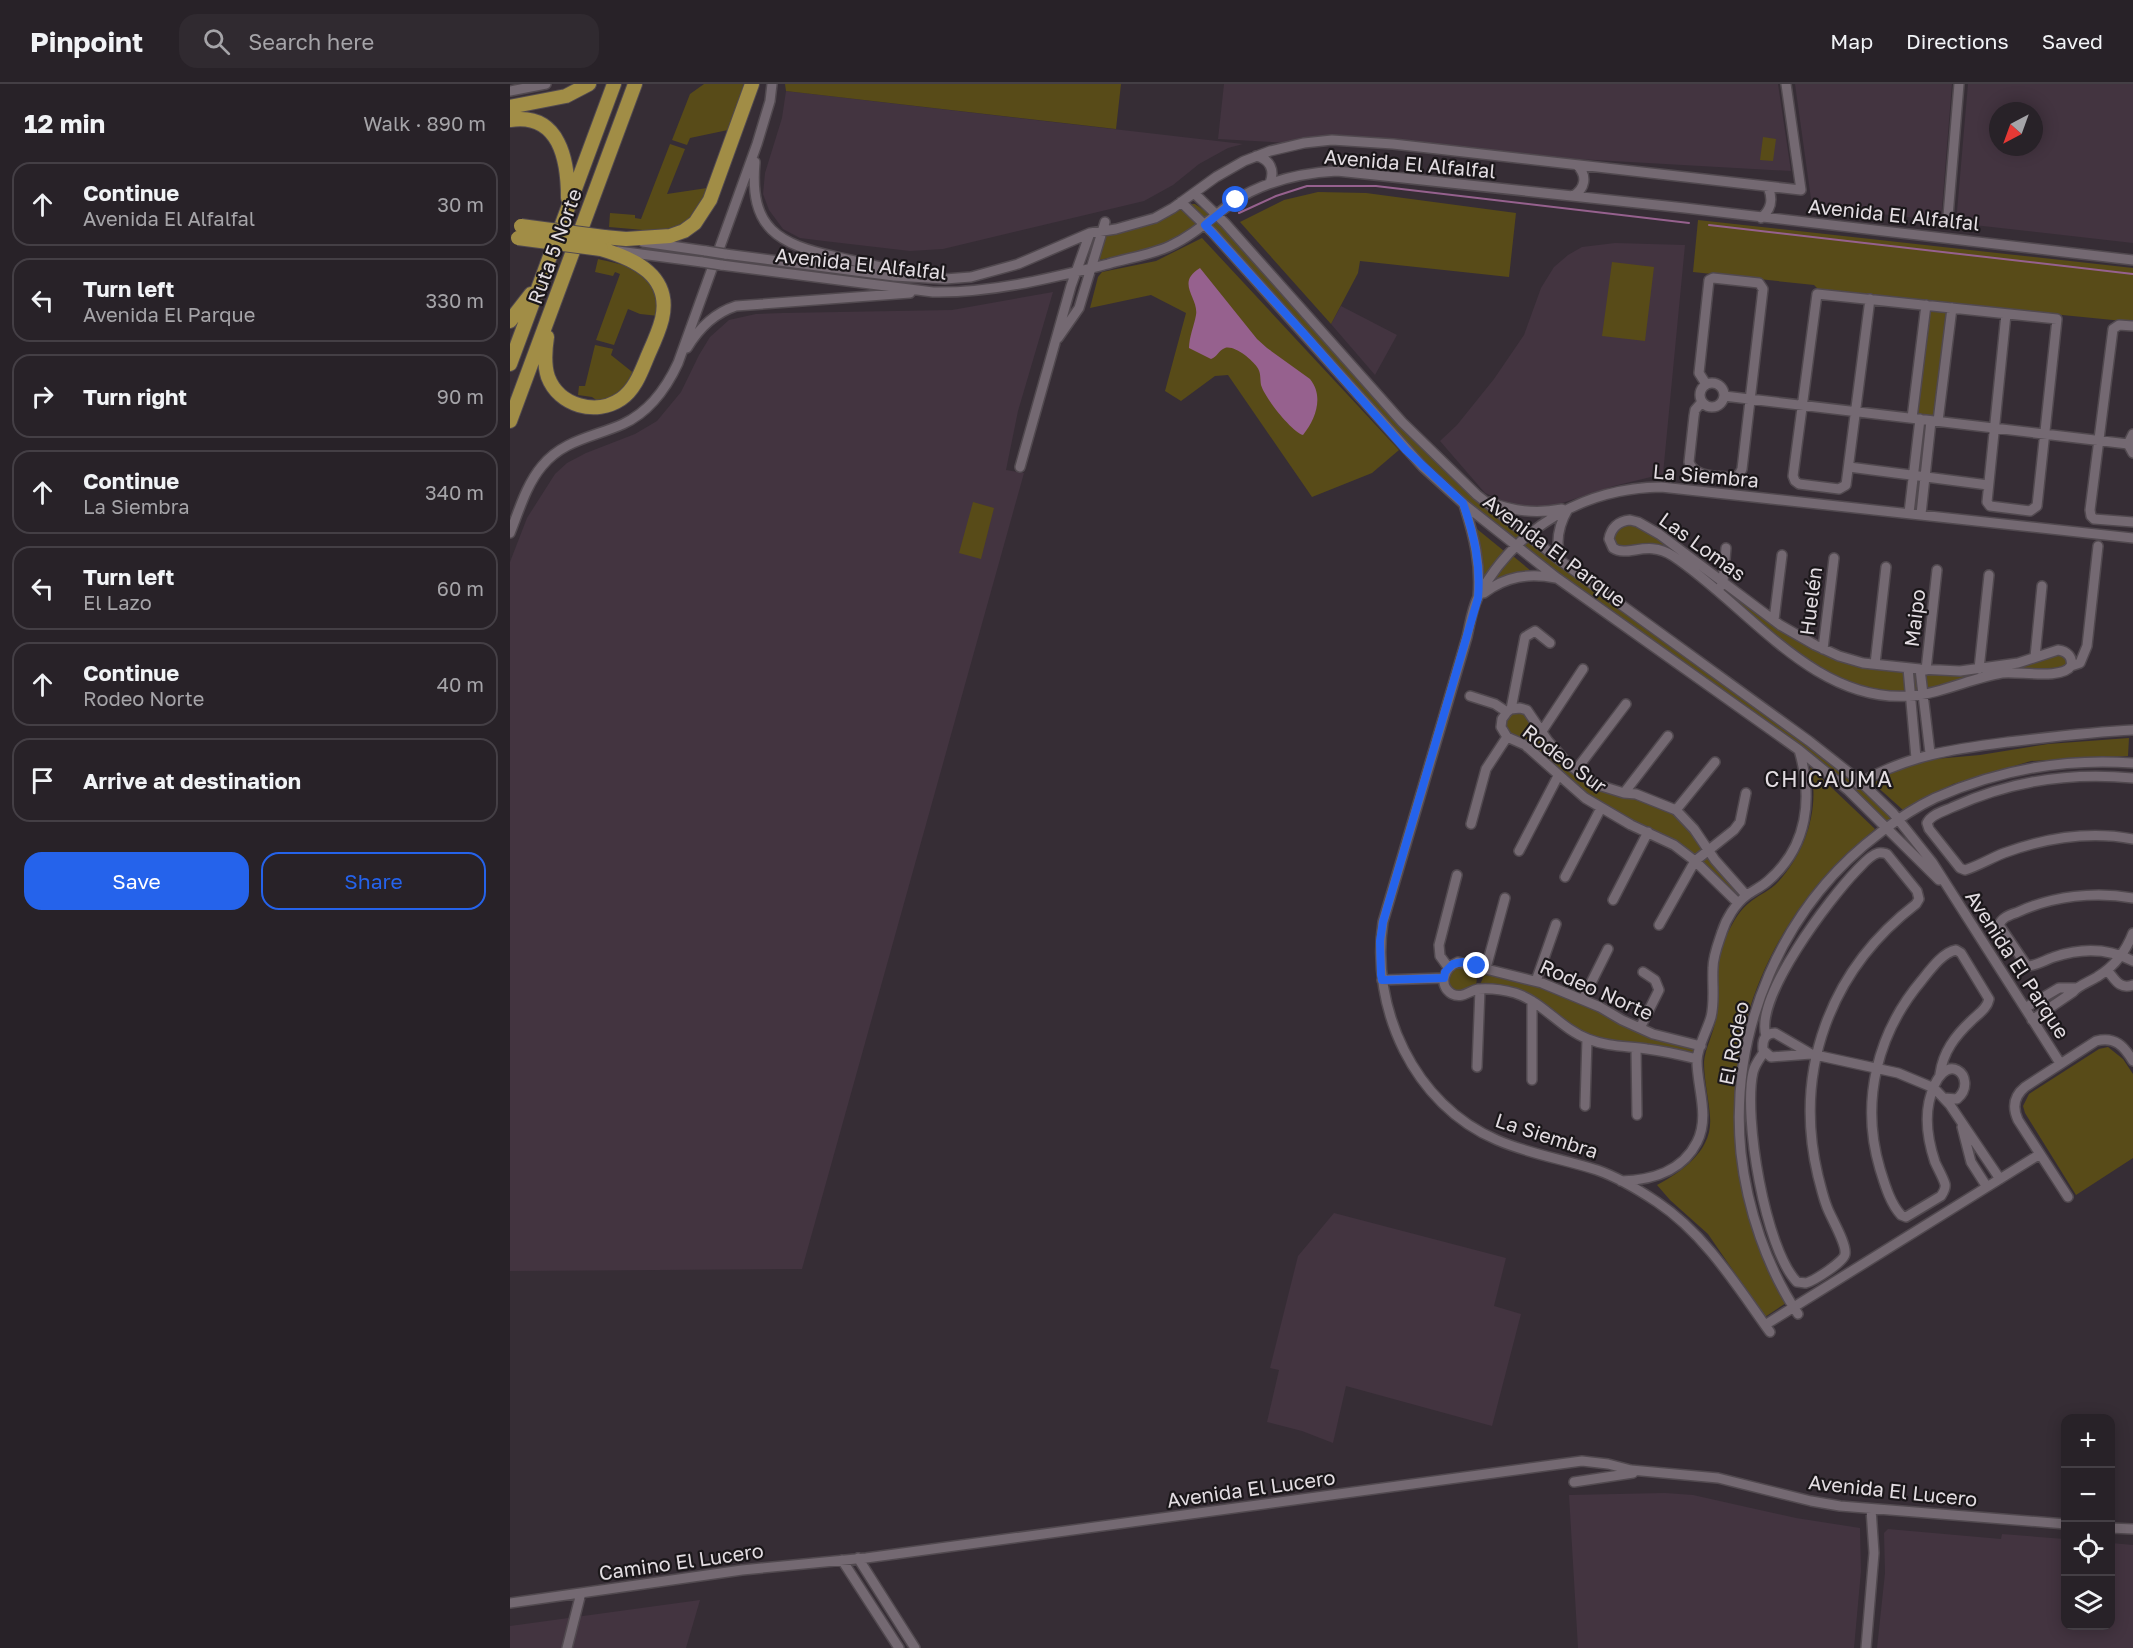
<!DOCTYPE html>
<meta charset="utf-8">
<style>
body{margin:0;font-family:"Golos Text",sans-serif;background:#302a30;color:#f1f3f6}
.controls{position:absolute;right:18px;bottom:18px;display:grid;overflow:hidden;border-radius:12px;box-shadow:0 3px 15px #0003}
.controls button{width:54px;height:54px;display:grid;place-items:center;padding:0;border:0;border-bottom:2px solid #443f45;background:#282228;color:#f1f3f6;font:30px sans-serif}
.compass{position:absolute;left:1479px;top:18px;width:54px;height:54px;border-radius:50%;background:#282228;box-shadow:0 3px 15px #0003;rotate:221deg}
.stop{position:absolute;width:18px;height:18px;margin:-14px;border:4px solid #2563eb;border-radius:50%;background:#fff}
.stop.end{background:#2563eb;border-color:#fff;box-shadow:0 2px 6px #0008}
.list{margin:0;padding:0;list-style:none}
h2{display:flex;justify-content:space-between;align-items:center;height:78px;margin:0;padding:0 24px;font-size:26px}
h2 small{font-size:20px;font-weight:400;color:#a5a4a8}
.list li{display:grid;grid-template-columns:39px 1fr auto;gap:18px;align-items:center;box-sizing:border-box;height:84px;margin:0 12px 12px;padding:0 12px;border:2px solid #443f45;border-radius:18px}
.list b{display:block;font-size:22px;white-space:nowrap}
.list p{margin:0;font-size:20px;white-space:nowrap;color:#a5a4a8}
.list em{font-size:20px;font-style:normal;color:#a5a4a8}
.actions{display:flex;gap:12px;padding:18px 24px}
.actions a{flex:1;padding:14px 0;border:2px solid #2563eb;border-radius:18px;text-align:center;font-size:21px;color:#2563eb}
.actions .main{background:#2563eb;color:#fff}
.icon{flex:none;width:33px;height:33px;fill:none;stroke:currentColor;stroke-width:2;stroke-linecap:round;stroke-linejoin:round}
.map{position:relative;flex:none;width:1623px;height:1564px;overflow:hidden}
header{display:flex;align-items:center;gap:36px;box-sizing:border-box;height:84px;padding:0 30px;background:#282228;border-bottom:2px solid #443f45}
header strong{font-size:28px}
nav{display:flex;gap:33px;margin-inline-start:auto;font-size:21px}
.search{width:420px;height:54px;background:#302a30;display:flex;align-items:center;gap:15px;box-sizing:border-box;padding:0 21px;border-radius:18px;color:#a5a4a8;font-size:22px}
main{display:flex}
aside{flex:1;background:#282228}
.map>svg:first-child{display:block}
.built{fill:#433440;fill-rule:evenodd}
.green{fill:#584b18}
.water{fill:#96618e}
.lines{fill:none;stroke-linecap:round;stroke-linejoin:round}
.stream{stroke:#96618e;stroke-width:2}
.minor-casing{stroke:#51494f;stroke-width:12}
.highway-casing{stroke:#51494f;stroke-width:16}
.minor{stroke:#746972;stroke-width:9}
.highway{stroke:#a18d46;stroke-width:14}
.minor-bridge-casing{stroke:#51494f;stroke-width:12;stroke-linecap:butt}
.highway-bridge-casing{stroke:#51494f;stroke-width:16;stroke-linecap:butt}
.minor-bridge{stroke:#746972;stroke-width:9}
.highway-bridge{stroke:#a18d46;stroke-width:14}
.route{stroke:#2563eb;stroke-width:8}
.labels{text-anchor:middle;dominant-baseline:central;stroke-width:4.5;stroke-linejoin:round;paint-order:stroke}
.street-label{font-size:20px;fill:#e3dde2;stroke:#1b171a}
.quarter-label{font-size:22px;letter-spacing:1.5px;fill:#e3dde2;stroke:#1b171a}
</style>
<header>
<strong>Pinpoint</strong>
<div class="search"><svg class="icon" aria-label="search" viewBox="0 0 24 24"><circle cx="10" cy="10" r="6"/><path d="M15 15l6 6"/></svg>Search here</div>
<nav><a>Map</a><a>Directions</a><a>Saved</a></nav>
</header>
<main>
<aside>
<h2>12 min<small>Walk · 890 m</small></h2>
<ul class="list">
<li><svg class="icon" aria-label="ahead" viewBox="0 0 24 24"><path d="M12 20V5M6 11l6-6 6 6"/></svg><div><b>Continue</b><p>Avenida El Alfalfal</p></div><em>30 m</em></li>
<li><svg class="icon" aria-label="left" viewBox="0 0 24 24"><path d="M17 20v-9H6M10 6l-5 5 5 5"/></svg><div><b>Turn left</b><p>Avenida El Parque</p></div><em>330 m</em></li>
<li><svg class="icon" aria-label="right" viewBox="0 0 24 24"><path d="M7 20v-9h11M14 6l5 5-5 5"/></svg><div><b>Turn right</b></div><em>90 m</em></li>
<li><svg class="icon" aria-label="ahead" viewBox="0 0 24 24"><path d="M12 20V5M6 11l6-6 6 6"/></svg><div><b>Continue</b><p>La Siembra</p></div><em>340 m</em></li>
<li><svg class="icon" aria-label="left" viewBox="0 0 24 24"><path d="M17 20v-9H6M10 6l-5 5 5 5"/></svg><div><b>Turn left</b><p>El Lazo</p></div><em>60 m</em></li>
<li><svg class="icon" aria-label="ahead" viewBox="0 0 24 24"><path d="M12 20V5M6 11l6-6 6 6"/></svg><div><b>Continue</b><p>Rodeo Norte</p></div><em>40 m</em></li>
<li><svg class="icon" aria-label="arrive" viewBox="0 0 24 24"><path d="M6 21V4h12l-3 4 3 4H6"/></svg><div><b>Arrive at destination</b></div></li>
</ul>
<div class="actions"><a class="main">Save</a><a>Share</a></div>
</aside>
<div class="map">
<svg width="1623" height="1564" viewBox="0 0 1623 1564">
<rect width="100%" height="100%" fill="#362d35"/>
<path class="built" d="M714 0H1268L1281 87 708 55Z
M1285 0H1442L1431 137 1302 122Z
M1458 0H1623V159L1446 139ZM1488 27H1524V63H1488Z
M276 7 733 60 718 64 689 80 663 101 634 117 433 165 400 167 314 157 290 154 273 145 259 126 253 110 255 89 272 34Z
M1105 159 1175 161 1153 390 1104 402 1037 424 1003 421 975 409 930 357 947 341 984 295 1014 251 1031 204 1044 183 1058 171 1072 163Z
M543 208 508 327 496 386 514 389 292 1185 0 1187V478L17 434 45 390 57 379 76 369 125 350 147 337 171 308 189 271 200 253 219 236 246 230 273 229 442 226Z
M831 222 887 251 865 291 821 240Z
M824 1129 996 1174 984 1222 1011 1230 982 1342 836 1302 823 1359 792 1347 757 1338 769 1286 760 1284 788 1172Z
M1155 1409 1183 1411 1286 1434 1350 1444 1351 1487 1344 1564H1068L1059 1411Z
M1378 1445 1491 1455 1492 1450 1555 1455 1556 1542H1600L1601 1459 1623 1461V1564H1367L1375 1489 1374 1449Z
M190 1516 176 1564H0V1542Z"/>
<path class="green" d="M194 0H234L218 46 180 54 177 61 162 56 180 10Z
M275 0H611L606 45 276 7Z
M1253 53 1266 55 1263 77 1250 76Z
M160 60 175 65 157 110 197 104C181 158 144 146 99 143L100 129 125 131V134L131 135Z
M808 108 856 109 1006 129 999 193 850 177 848 189 821 240 730 138 774 116Z
M678 120H685L701 131 959 408 1297 659 1349 700 1386 734 1376 739 1340 704 1051 493 956 416 892 356 707 152 687 140C661 163 622 169 589 176L596 152 640 141Z
M1188 136 1623 184V238L1310 207 1304 201 1183 188Z
M692 154 889 366 862 389 802 413 718 291 705 292 671 317 655 307 676 229 641 211 580 224 588 193 592 188 646 177Z
M88 175C109 180 133 183 144 203 148 210 148 224 149 232L130 230 118 225 104 261 86 256 110 190 105 188 103 192 85 188Z
M1102 178 1144 183 1135 257 1092 252Z
M1419 226 1437 228 1425 333 1408 331Z
M85 261 103 265 101 271 126 291 119 305 92 320 82 313 68 311 69 302H75Z
M463 418 484 424 471 475 449 469Z
M1118 440 1131 443 1212 500 1328 574 1451 589 1551 568 1560 577 1556 586H1512L1400 611 1342 603 1282 567 1164 471 1108 465 1102 451 1108 444Z
M967 445 994 467 972 498 965 447Z
M1003 472 1021 487 1004 489 987 496 986 493Z
M1010 626 1020 632 1084 702 1125 712 1164 728 1233 811 1227 817 1194 782 1096 725 998 651 993 642 999 629Z
M1619 654 1618 672 1521 677 1443 700 1393 726 1363 699 1387 686 1414 676 1470 671 1538 660Z
M1300 683 1365 745C1354 755 1342 764 1331 775 1284 821 1246 887 1233 951 1229 967 1229 984 1227 1001 1224 1035 1225 1071 1232 1105 1240 1145 1260 1182 1276 1219L1255 1233 1198 1150 1160 1116 1147 1101C1173 1087 1203 1066 1200 1033 1199 1015 1194 997 1194 978 1195 965 1204 948 1206 934 1210 912 1204 888 1211 866 1216 851 1226 829 1239 819 1247 812 1257 808 1265 801 1295 771 1311 724 1300 683Z
M944 882 963 885C967 891 968 896 965 903L952 910 939 904 937 889Z
M974 891 1007 895 1058 911 1144 956 1187 964 1185 972 1136 960 1126 961 1078 952 1032 921 970 901Z
M1598 963 1613 975 1623 990V1074L1566 1111 1515 1029 1513 1022 1519 1010 1589 965Z"/>
<path class="water" d="M690 184 747 255 757 264 800 295C814 312 806 335 793 351 781 347 755 314 751 301 750 294 751 288 747 283 742 276 725 261 715 264 709 266 707 273 701 275L679 264C679 253 684 242 686 231 689 214 665 199 690 184Z"/>
<g class="lines">
<path class="stream" d="M729 129 766 112 797 102H866L1179 139
M1199 141 1623 190"/>
<g class="minor-casing">
<path id="minor" d="M0 7 36 0
M746 72C760 75 765 86 760 99
M245 78C239 145 268 160 327 173 350 178 372 183 395 189
M684 109 715 139 892 338 967 411 1051 477 1299 657 1351 698 1383 729 1422 778 1550 979
M1063 112C1075 105 1078 92 1067 81
M671 118 703 149 913 383 956 422 1047 494 1289 666 1338 706 1429 796
M1438 132 1449 0
M1251 134C1262 125 1263 115 1258 103
M133 158 196 167
M108 167 192 178
M215 170 384 192 435 195 461 193 508 180 580 149 606 145 645 134 663 124 706 93 734 77 760 67 794 59 822 56 883 60 1291 106 1276 0
M211 181 423 208C483 209 541 194 598 180 618 174 641 171 660 162 684 151 702 133 723 118 754 97 790 89 827 87L1175 124 1623 176
M1360 215 1336 401 1329 405 1289 400 1285 397 1283 392 1307 210C1387 218 1467 227 1547 235L1527 422 1520 427 1480 422 1477 418 1496 230
M1623 242 1609 241 1603 245 1580 426 1581 432 1584 435 1623 438
M548 254 569 224 595 138
M177 264C189 244 204 229 226 222L400 209
M1190 311a12 12 0 1 1 24 0a12 12 0 1 1-24 0Z
M1214 312 1618 360
M1192 318 1185 326 1184 332 1179 378C1184 394 1212 393 1226 393L1230 389 1232 385 1253 205 1249 199 1203 194 1199 196 1189 289 1196 300
M1402 334 1416 221
M1428 337 1442 224
M1623 350 1618 360 1623 369
M510 383 561 202 580 149
M1339 383 1478 401
M980 418C1004 428 1026 430 1052 425
M954 421C964 452 971 480 968 513
M1399 429 1410 335
M1411 430 1421 337
M1120 436 1128 438 1149 450 1270 541 1305 561 1329 572 1353 579 1410 585 1450 587 1508 579 1548 566C1557 567 1563 573 1561 582 1552 596 1509 587 1492 589 1461 594 1431 610 1399 612 1303 619 1236 520 1163 472 1137 455 1118 474 1103 464L1099 455C1101 444 1108 437 1120 436Z
M0 449C9 427 16 401 32 382 53 356 84 353 113 340 139 328 156 305 168 279L247 60 260 17 262 0
M1051 477C1045 459 1048 442 1058 425
M1211 502 1213 498 1216 464
M974 509C996 492 1019 489 1046 494
M1264 536 1272 471
M1313 565 1324 474
M1525 573 1532 502
M1365 580 1376 483
M1561 582 1570 579 1577 562 1588 462
M1398 584 1406 674
M1410 585 1420 669
M1469 585 1479 491
M1416 586 1427 486
M960 612 985 620 997 628
M1001 625 1015 553 1025 547 1040 559
M1032 647 1073 585
M1066 686 1116 620
M1623 694C1561 688 1500 697 1443 723 1435 727 1421 730 1417 739L1419 745 1450 784 1455 786C1468 782 1481 774 1494 769 1535 754 1580 747 1623 755
M1348 700C1397 671 1444 665 1498 658 1540 653 1581 648 1623 646
M1114 709 1158 652
M1166 726 1205 678
M961 740 976 685 997 653
M1009 767 1048 692
M1055 793 1091 724
M1623 814C1585 807 1543 812 1508 828 1500 831 1492 833 1489 841L1517 882C1526 882 1535 876 1544 873 1571 864 1598 864 1623 877
M1103 816 1138 748
M1228 819 1185 777 1164 761 1121 741 1075 714 1015 661 997 653 991 643 992 635 997 628 1001 625 1010 624 1017 626 1038 657 1058 680 1085 700 1114 709 1126 710 1166 726 1184 745 1205 776 1236 811
M1149 841 1185 777 1224 746 1230 738 1236 709
M938 883 930 872 929 861 947 791
M976 884 995 814
M1597 886C1605 895 1609 906 1623 901
M872 896 934 894
M1026 897 1046 840
M1073 915 1098 865
M1515 924 1549 904H1566
M1522 936 1563 908C1569 901 1579 898 1587 893 1604 883 1616 867 1623 849
M1130 944 1149 906 1145 896 1133 888
M1126 964 1127 1031
M1254 968C1250 974 1245 980 1243 988 1233 1032 1255 1165 1287 1198 1288 1198 1295 1199 1296 1199 1304 1197 1335 1177 1335 1170 1337 1160 1321 1134 1317 1123 1313 1113 1311 1103 1308 1092 1283 986 1320 886 1406 820L1409 815 1407 807 1377 770C1373 769 1372 768 1368 769 1360 771 1352 781 1347 786 1320 814 1244 913 1256 952
M1301 970 1261 973 1253 966C1252 956 1255 949 1265 949L1301 970 1388 989 1424 1004 1440 1021 1490 1095
M1187 975C1171 971 1154 967 1137 965 1117 962 1098 963 1078 955 1051 945 1033 918 1005 909 994 906 979 904 968 905 959 907 952 915 942 910 927 901 935 883 948 878L1032 899 1090 923 1112 936 1143 950 1191 962
M967 983 970 905
M1430 990C1433 968 1445 952 1461 937 1468 930 1477 925 1479 915L1451 869 1446 866C1433 868 1420 886 1412 896 1367 949 1350 1018 1370 1085 1375 1101 1380 1119 1391 1131L1396 1133 1431 1112C1433 1109 1436 1104 1435 1100 1433 1093 1428 1085 1425 1078 1419 1060 1415 1037 1419 1018 1433 957 1471 995 1447 1015L1434 1014
M1022 996V917
M1075 1022 1077 955
M1452 1043 1461 1078 1477 1103
M1111 1097C1142 1096 1172 1088 1187 1058 1200 1032 1187 1003 1187 977 1187 963 1197 947 1201 933 1205 917 1202 900 1203 884 1203 872 1208 860 1212 848 1216 835 1225 820 1237 811 1244 806 1253 802 1259 796 1298 762 1303 714 1289 666
M1558 1113 1508 1036C1502 1023 1504 1012 1515 1003L1586 957C1605 952 1614 962 1623 977
M1288 1230C1257 1184 1237 1124 1231 1069 1219 946 1272 822 1371 748 1388 735 1406 723 1425 714 1488 686 1554 674 1623 679
M1255 1241 1530 1070
M1260 1248C1227 1202 1195 1150 1147 1118 1129 1106 1107 1093 1087 1086 1053 1075 1019 1070 987 1056 904 1021 860 924 873 838 892 773 911 709 930 645 939 614 948 583 957 553 960 540 962 525 968 513 1005 444 1074 404 1151 403L1623 454
M1064 1398 1123 1389
M1600 1444 1623 1445
M348 1474 405 1564
M332 1476 389 1564
M0 1519 232 1486 356 1474 1072 1377 1098 1380 1121 1386 1208 1394 1301 1417 1330 1422 1556 1440
M57 1564 71 1509
M1356 1564 1364 1469 1361 1425"/>
</g>
<g class="highway-casing">
<path id="highway" d="M0 23 56 12 79 0
M0 36C50 28 58 77 58 114
M94 153 116 155 160 152 174 147 185 139 200 116 242 0
M0 237 21 210
M37 253C35 266 34 281 38 293 49 322 86 332 111 315 126 305 132 285 139 269 144 258 149 247 152 235 162 192 125 175 91 165
M0 280 104 0
M0 337 125 0"/>
</g>
<use href="#minor" class="minor"/>
<use href="#highway" class="highway"/>
<g class="minor-bridge-casing">
<path id="minor-bridge" d="M196 167 215 170
M192 178 211 181"/>
</g>
<g class="highway-bridge-casing">
<path id="highway-bridge" d="M11 142 94 153
M8 154 91 165"/>
</g>
<use href="#minor-bridge" class="minor-bridge"/>
<use href="#highway-bridge" class="highway-bridge"/>
</g>
<g class="lines">
<path class="route" d="M726 116 695 141 795 251 896 366 953 419C964 451 971 480 968 514L873 838 870 857 871 891 872 896 934 894 935 888 943 880 953 878 967 882"/>
</g>
<g class="labels">
<g class="street-label">
<text transform="translate(900 79) rotate(5)">Avenida El Alfalfal</text>
<text transform="translate(1384 130) rotate(6)">Avenida El Alfalfal</text>
<text transform="translate(44 162) rotate(-70)">Ruta 5 Norte</text>
<text transform="translate(351 179) rotate(6)">Avenida El Alfalfal</text>
<text transform="translate(1196 391) rotate(5)">La Siembra</text>
<text transform="translate(1193 462) rotate(36)">Las Lomas</text>
<text transform="translate(1045 466) rotate(37)">Avenida El Parque</text>
<text transform="translate(1300 517) rotate(-83)">Huelén</text>
<text transform="translate(1404 534) rotate(-83)">Maipo</text>
<text transform="translate(1055 674) rotate(37)">Rodeo Sur</text>
<text transform="translate(1508 880) rotate(57)">Avenida El Parque</text>
<text transform="translate(1087 905) rotate(24)">Rodeo Norte</text>
<text transform="translate(1223 959) rotate(-79)">El Rodeo</text>
<text transform="translate(1037 1051) rotate(18)">La Siembra</text>
<text transform="translate(741 1404) rotate(-8)">Avenida El Lucero</text>
<text transform="translate(1383 1406) rotate(6)">Avenida El Lucero</text>
<text transform="translate(171 1477) rotate(-8)">Camino El Lucero</text>
</g>
<g class="quarter-label">
<text x="1319" y="694">CHICAUMA</text>
</g>
</g>
</svg>
<div class="controls">
<button>+</button>
<button>−</button>
<button><svg class="icon" aria-label="locate" viewBox="0 0 24 24"><circle cx="12" cy="12" r="6"/><path d="M12 2v4M12 18v4M2 12h4M18 12h4"/></svg></button>
<button><svg class="icon" aria-label="layers" viewBox="0 0 24 24"><path d="M12 4l9 5-9 5-9-5zM3 14l9 5 9-5"/></svg></button>
</div>
<svg class="compass" viewBox="-18 -18 36 36"><path d="M0-13l5 13h-10z" fill="#e53935"/><path d="M0 13l5-13h-10z" fill="#a5a4a8"/></svg>
<div class="stop" style="left:726px;top:116px"></div>
<div class="stop end" style="left:967px;top:882px"></div>
</div>
</main>
